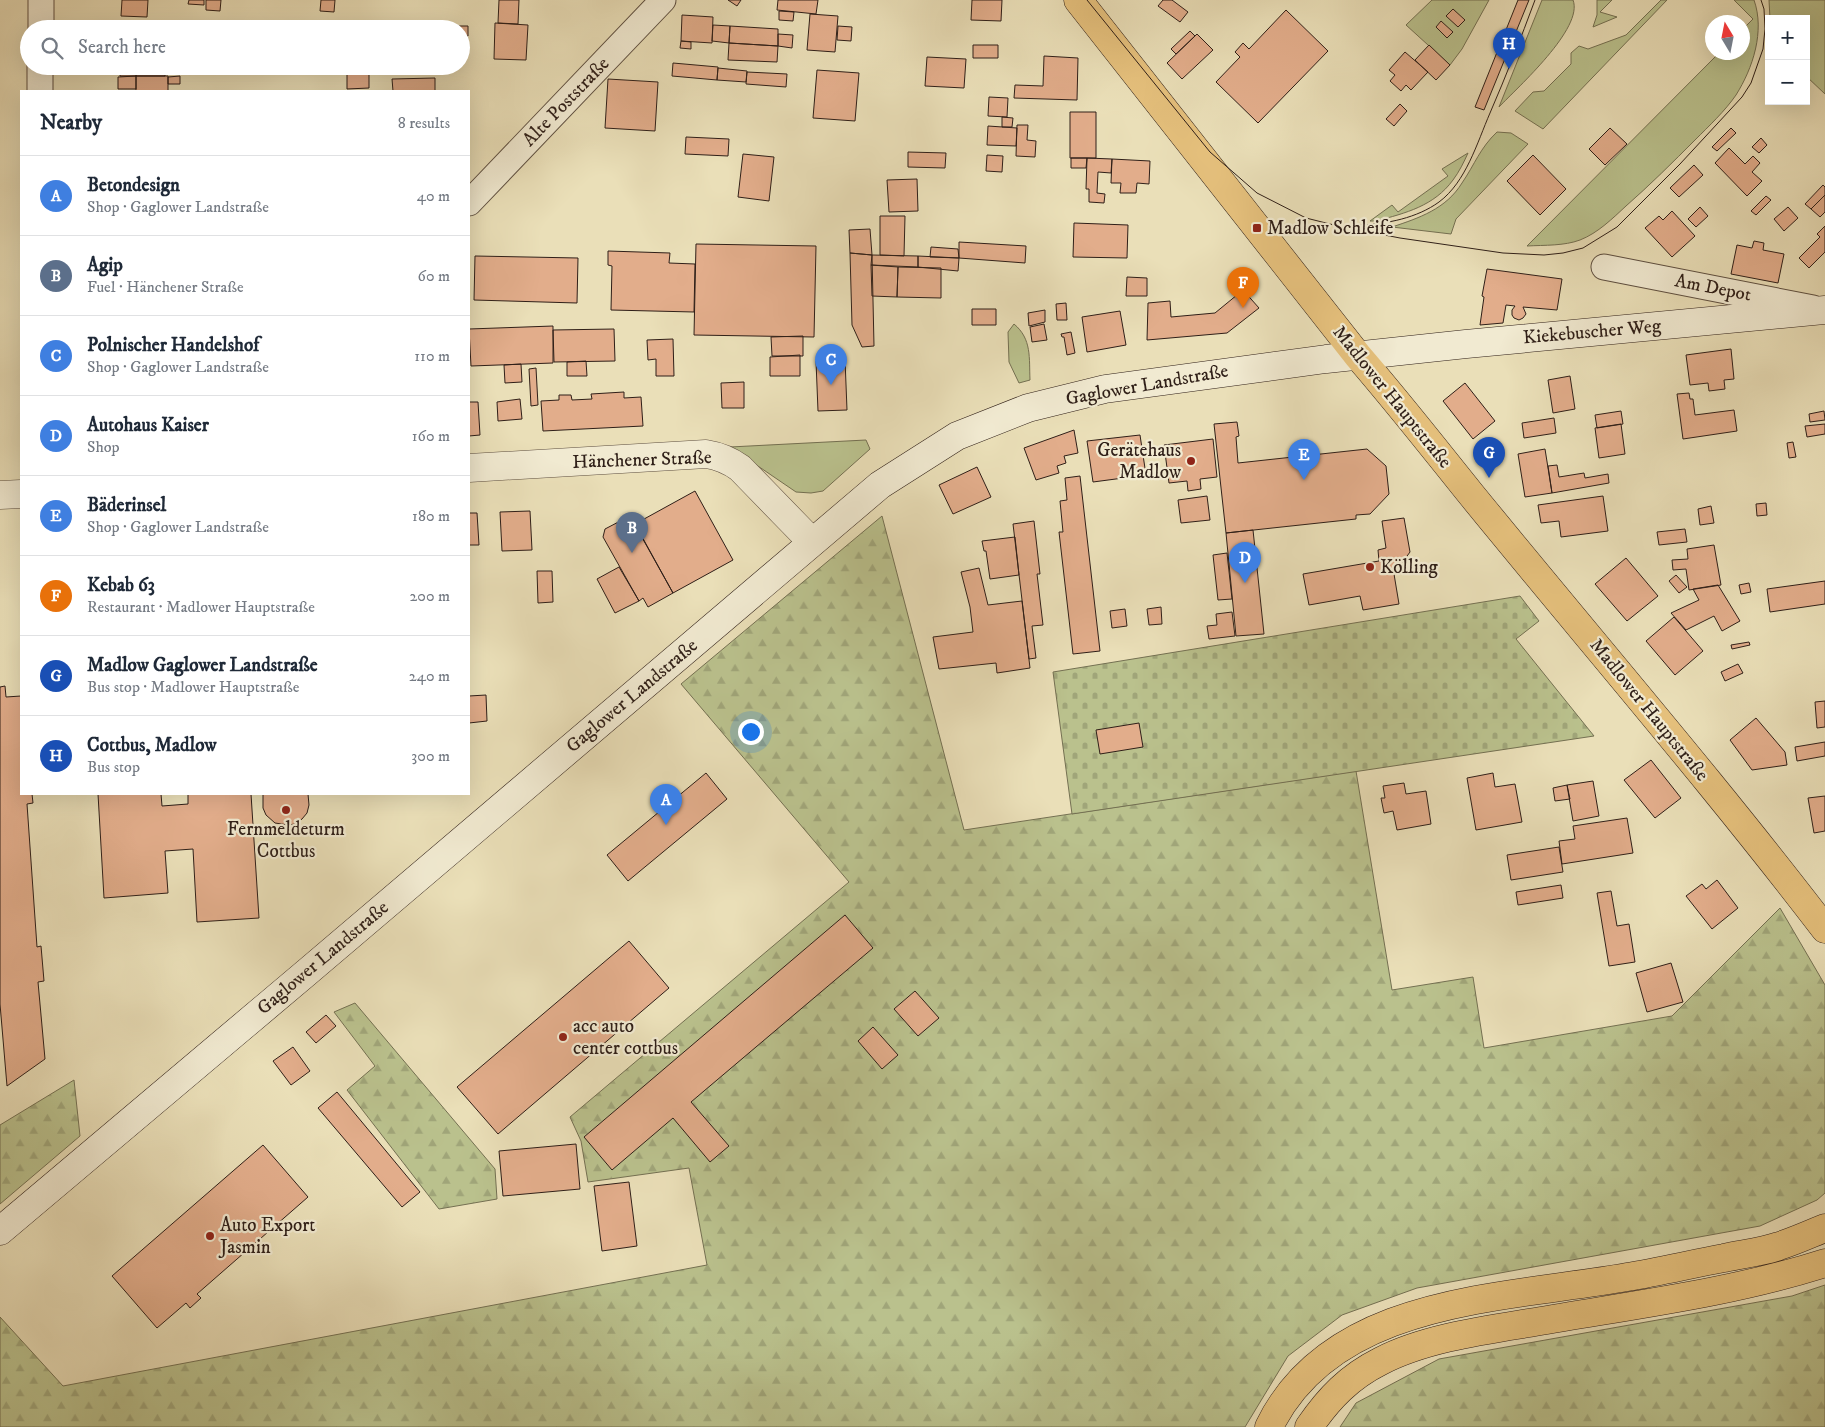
<!DOCTYPE html>
<meta charset="utf-8">
<style>
body{margin:0;font-family:"IM FELL DW Pica",serif;background:#f6f6f7;color:#1f2937}
.controls{position:absolute;right:15px;top:15px;display:grid;overflow:hidden;border-radius:0px;box-shadow:0 5px 20px #0002}
.controls button{width:45px;height:45px;display:grid;place-items:center;padding:0;border:0;border-bottom:1px solid #e0e1e3;background:#fff;color:#1f2937;font:25px sans-serif}
.compass{position:absolute;left:1705px;top:15px;width:45px;height:45px;border-radius:50%;background:#fff;box-shadow:0 5px 20px #0002;rotate:350deg}
.you{position:absolute;left:750px;top:731px;width:18px;height:18px;margin:-12px;border:4px solid #fff;border-radius:50%;background:#1a73e8;box-shadow:0 0 0 8px #1a73e833}
.badge{display:grid;place-items:center;width:32px;height:32px;border-radius:50%;background:#8f2418;color:#fff;font-size:16px;font-weight:700}
.pin{position:absolute;translate:-50% -41px;filter:drop-shadow(0 1px 2px #0008)}
.pin::after{content:'';position:absolute;top:26px;width:18px;height:15px;background:inherit;clip-path:polygon(0 0,100% 0,50% 100%)}
.list{margin:0;padding:0;list-style:none}
h2{display:flex;justify-content:space-between;align-items:center;height:65px;margin:0;padding:0 20px;font-size:21px}
h2 small{font-size:16px;font-weight:400;color:#747a83}
.list li{display:grid;grid-template-columns:32px 1fr auto;gap:15px;align-items:center;box-sizing:border-box;height:80px;padding:0 20px;border-top:1px solid #e0e1e3}
.list b{display:block;font-size:19px;white-space:nowrap}
.list p{margin:0;font-size:16px;white-space:nowrap;color:#747a83}
.list em{font-size:16px;font-style:normal;color:#747a83}
.icon{flex:none;width:28px;height:28px;fill:none;stroke:currentColor;stroke-width:2;stroke-linecap:round;stroke-linejoin:round}
.map{position:relative;flex:none;width:1825px;height:1427px;overflow:hidden}
.search{position:absolute;background:#fff;box-shadow:0 5px 20px #0002;left:20px;top:20px;width:450px;height:55px;display:flex;align-items:center;gap:12px;box-sizing:border-box;padding:0 18px;border-radius:28px;color:#747a83;font-size:19px}
.panel{position:absolute;background:#fff;box-shadow:0 5px 20px #0002;left:20px;top:90px;width:450px;height:705px;border-radius:0px}
.map>svg:first-child{display:block}
.green{fill:#bac18d;stroke:#747052}
.forest{fill:url(#forest-firs);stroke:#747052}
.cemetery{fill:url(#cemetery-stones);stroke:#747052}
.building{fill:#e2ad8b;stroke:#2f1f18}
.lines{fill:none;stroke-linecap:round;stroke-linejoin:round}
.minor-casing{stroke:#5e4f40;stroke-width:27}
.tertiary-casing{stroke:#5e4f40;stroke-width:29}
.secondary-casing{stroke:#2f1f18;stroke-width:29}
.primary-casing{stroke:#2f1f18;stroke-width:29}
.motorway-casing{stroke:#2f1f18;stroke-width:29}
.minor{stroke:#f1ead1;stroke-width:25}
.tertiary{stroke:#f1ead1;stroke-width:28}
.secondary{stroke:#f1ead1;stroke-width:28}
.primary{stroke:#e5c07c;stroke-width:28}
.motorway{stroke:#e5c07c;stroke-width:28}
.tram{stroke:#2f1f18;stroke-width:1}
.poi-dot{fill:#8f2418;stroke:#f1ead1;stroke-width:2}
.labels{text-anchor:middle;dominant-baseline:central;stroke-width:4.5;stroke-linejoin:round;paint-order:stroke}
.street-label{font-size:19px;fill:#2f1f18;stroke:#f1ead1}
.poi-label{font-size:19px;fill:#2f1f18;stroke:#f1ead1;text-anchor:start}
</style>
<div class="map">
<svg width="1825" height="1427" viewBox="0 0 1825 1427">
<defs>
<pattern id="forest-firs" width="22" height="20" patternUnits="userSpaceOnUse" patternTransform="scale(1.25)"><rect width="22" height="20" fill="#bac18d"/><path d="M5 1l3.5 6h-7zM16 11l3.5 6h-7z" fill="#a0a579"/></pattern>
<pattern id="cemetery-stones" width="16" height="16" patternUnits="userSpaceOnUse" patternTransform="scale(1.25)"><rect width="16" height="16" fill="#bac18d"/><path d="M2 7V4a2 2 0 0 1 4 0v3zM10 15v-3a2 2 0 0 1 4 0v3z" fill="#a0a579"/></pattern>
</defs>
<rect width="100%" height="100%" fill="#eadfb8"/>
<filter id="stains"><feTurbulence type="fractalNoise" baseFrequency=".004" numOctaves="4"/><feColorMatrix values="0 0 0 0 .2 0 0 0 0 .09 0 0 0 0 .02 0 0 0 .5 -.17"/></filter>
<radialGradient id="worn" r=".72"><stop offset=".6" stop-color="#630" stop-opacity="0"/><stop offset="1" stop-color="#630" stop-opacity=".3"/></radialGradient>
<path class="green" d="M1432 0H1489L1462 49 1450 65 1406 25Z
M1542 0H1573C1584 28 1518 87 1499 107Z
M1597 0H1612L1600 12 1617 17 1593 27 1597 15Z
M1661 0H1667L1543 129 1515 111 1533 92 1544 91 1571 64V53L1579 46 1588 49 1626 35Z
M1734 0H1754C1765 31 1753 68 1736 95 1725 111 1709 126 1695 140 1673 162 1650 185 1626 206 1613 218 1598 233 1580 240 1564 246 1545 245 1527 246L1719 53 1742 52 1743 29 1753 19Z
M1769 0H1825V94L1806 76V19H1770Z
M1497 132 1511 133 1528 144 1456 219 1451 234 1392 227C1419 218 1446 209 1462 183 1475 164 1480 148 1497 132Z
M1468 153C1464 162 1459 172 1453 180 1434 206 1406 213 1376 221H1370L1392 205 1398 212 1448 176 1442 169Z
M1014 324C1032 339 1029 358 1030 380L1019 383 1009 362 1008 332Z
M866 440 870 449 823 491 811 493 796 492 730 447Z"/>
<path class="forest" d="M882 516 964 830 1356 771 1392 990 1473 977 1484 1048 1672 1016 1780 908 1825 985V1193L1817 1200 1760 1226 1417 1288 1342 1315 1288 1356 1245 1427H0V1317L63 1386 707 1265 689 1168 588 1182 581 1141 570 1117 849 882 681 684Z
M355 1003 495 1169 497 1199 439 1209 347 1090 375 1066 334 1012Z
M74 1080 80 1136 0 1204V1125Z
M1825 1285V1427H1340L1356 1403 1439 1359 1792 1296Z"/>
<path class="cemetery" d="M1520 596 1539 621 1516 639 1594 736 1072 814 1053 672Z"/>
<path class="building" d="M122 0H148L147 17 121 16Z
M189 0H204V5L188 4Z
M206 0H221L220 11 206 10Z
M321 0H335L334 12 320 11Z
M499 0H519L518 24 498 23Z
M728 0H741L737 6Z
M778 0H818L816 14 777 10Z
M972 0H1002L1001 21 971 20Z
M1163 0H1172L1188 12 1180 22 1158 6Z
M1518 0H1529L1484 110 1475 107Z
M1453 9 1465 20 1458 27 1446 16Z
M1286 10 1328 51 1258 123 1216 82 1240 57 1235 52 1243 43 1249 49Z
M779 11 794 12 793 21 779 20Z
M810 14 838 16 835 52 807 50Z
M682 15 713 17 712 43 681 41Z
M1441 21 1453 32 1447 38 1436 27Z
M495 23 528 25 526 60 494 59Z
M713 25 730 26 729 43 712 41Z
M455 26H468V36H461V29H455Z
M730 26 778 29V46L729 43Z
M838 26 852 27 851 41 837 40Z
M1190 31 1195 36 1176 54 1171 49Z
M778 34 793 35 792 48 778 46Z
M1197 34 1213 50 1182 79 1167 63Z
M681 41 691 42V49L680 48Z
M729 43 778 46 777 62 728 60Z
M973 45H998V58H973Z
M1429 45 1450 65 1436 80 1415 60Z
M1405 52 1428 72 1411 90 1406 85 1401 91 1390 81 1395 75 1389 70Z
M1044 56 1078 58 1077 100 1014 98 1015 85 1043 86Z
M927 57 966 59 964 88 925 86Z
M673 63 718 67 717 80 672 76Z
M79 66H114L113 69Z
M120 66H137L136 76H120Z
M137 66H165V76H136Z
M718 68 747 71 746 82 717 80Z
M817 70 859 73 855 121 813 118Z
M747 72 787 74 786 87 746 84Z
M369 73V88L347 89V74Z
M136 76H168V91H136Z
M136 76V89H118V77Z
M180 76V84H168V77Z
M435 78V91H393L392 79Z
M608 79 658 82 655 131 605 128Z
M989 97 1008 98 1007 117 988 116Z
M1400 104 1407 111 1394 126 1386 119Z
M1070 112H1096V158H1070Z
M1002 117 1013 118 1012 127H1002Z
M1017 125H1028L1027 140 1036 141 1035 157 1016 156Z
M988 126 1017 128 1016 146 987 145Z
M1610 128 1627 144 1605 165 1589 149Z
M1731 128 1736 133 1717 151 1712 147Z
M686 137 729 139 728 156 685 154Z
M1761 138 1767 145 1759 153 1752 147Z
M1729 148 1745 164 1753 156 1760 163 1752 172 1762 181 1747 196 1715 163Z
M908 152 946 153 945 168 908 167Z
M743 154 774 157 769 201 738 197Z
M987 155 1003 156 1002 172 986 171Z
M1533 155 1566 189 1540 215 1507 181Z
M1071 158H1087L1086 168H1071Z
M1087 158 1112 159 1111 173 1098 172 1097 193 1105 194 1104 203 1089 202V189H1086Z
M1112 159 1150 161 1149 184 1137 183 1136 193H1120L1121 183H1111Z
M1694 165 1703 175 1679 197 1670 188Z
M917 179 918 211 889 212 887 180Z
M1823 185 1825 187V195L1811 209 1805 204Z
M1825 195V212L1820 217 1811 209Z
M1766 196 1771 200 1756 215 1751 211Z
M1700 207 1708 216 1696 227 1688 219Z
M1788 207 1798 218 1784 231 1774 219Z
M1672 211 1695 236 1672 257 1645 228 1659 216 1663 220Z
M880 216H905L904 256 880 255Z
M1074 223 1128 225 1127 258 1073 257Z
M1825 226V252L1809 268 1799 258 1820 237 1817 234Z
M870 229 872 255 850 253 849 230Z
M1754 241 1764 243 1763 250 1784 254 1778 283 1731 274 1737 245 1752 248Z
M959 242 1026 246 1025 263 959 258Z
M696 244 816 246 814 337 694 335Z
M931 247 958 249 959 258 930 257Z
M608 251 670 253 669 263 695 264 694 312 611 310 612 266 608 265Z
M850 253 872 255 874 346 862 347 852 325Z
M872 255 918 256V267L871 265Z
M475 256 578 258 577 303 474 300Z
M918 256 959 258 958 271 918 267Z
M871 265 898 267 897 297 872 296Z
M898 267 941 268V298L897 297Z
M1487 269 1562 279 1557 310 1523 307 1526 314 1523 318 1519 320 1514 318 1512 315V310L1515 306 1506 305 1503 323 1480 325 1484 297 1482 296Z
M1127 277 1147 278V296H1126Z
M1243 290 1259 308 1227 333 1147 340 1148 303 1170 301 1171 317 1215 313Z
M1066 303 1067 320H1057L1056 304Z
M972 309H996V325H972Z
M1045 310V322L1029 326 1028 313Z
M1120 311 1126 345 1087 352 1082 317Z
M1044 324 1047 340 1032 342 1030 327Z
M553 326V363L471 366 469 329Z
M614 329 615 361 554 362 553 330Z
M1071 332 1075 353 1067 355 1064 337H1062L1061 334Z
M803 336V356H772L771 337Z
M673 339 674 376H656V359L648 360 647 340Z
M1731 349 1734 379 1724 380 1725 389 1709 391 1708 383 1690 385 1686 355Z
M800 355V376H770V357Z
M845 359 847 410 818 411 816 361Z
M586 361 587 376H567V362Z
M521 364 522 382 505 383 504 365Z
M536 368 538 405 531 406 529 369Z
M1570 376 1575 409 1553 413 1548 380Z
M744 382V408H722L721 383Z
M1465 383 1495 421 1473 439 1443 401Z
M624 392V398L641 397 643 426 543 431 541 401 559 400V395H571L572 400 592 399 591 394Z
M1689 393 1690 399H1693L1695 415 1734 410 1737 431 1683 439 1677 394Z
M520 399 522 419 498 421 497 402Z
M469 402H478L480 435 469 436Z
M1621 411 1623 424 1597 428 1595 415Z
M1824 411 1825 420 1810 422 1809 414Z
M1554 418 1556 433 1524 438 1522 423Z
M1237 422 1239 436 1236 437 1238 463 1367 449 1386 466 1389 494 1370 514 1356 515V519L1226 533 1214 424Z
M1621 424 1625 454 1599 458 1595 428Z
M1825 424V434L1807 437 1805 426Z
M1074 430 1078 453 1064 456 1066 463 1057 466 1059 473 1036 480 1024 448Z
M1140 435 1146 475 1093 482 1087 441Z
M1213 439 1217 477 1200 479 1201 489 1188 491 1187 481 1169 483 1164 445Z
M1793 442 1796 457 1789 458 1787 443Z
M1545 449 1552 493 1525 497 1518 454Z
M1557 465 1559 477 1584 473 1585 478 1608 474 1609 483 1552 493 1548 466Z
M977 467 991 497 953 514 939 485Z
M1080 476 1100 651 1073 654 1059 532H1063L1060 501 1067 500 1065 478Z
M695 491 733 560 673 593 635 524Z
M1207 496 1210 520 1181 523 1178 500Z
M1603 496 1608 531 1561 537 1559 521 1541 523 1538 505Z
M1766 503 1767 515 1757 516 1756 504Z
M1711 506 1714 523 1700 525 1698 509Z
M530 511 532 550 502 551 500 512Z
M469 513H477L479 545H469Z
M630 516 673 593 648 607 643 598 639 601 603 537 605 529Z
M1404 518 1410 552 1394 574 1399 604 1363 610 1360 596 1309 605 1303 574 1379 561 1378 550 1386 548 1382 521Z
M1034 521 1040 574H1037L1043 625 1032 626 1036 658 1029 659 1013 524Z
M1685 529 1687 542 1659 545 1657 532Z
M1253 530 1264 634 1236 636 1226 533Z
M1015 537 1019 575 990 579 986 551H984L982 541Z
M1714 545 1721 585 1689 590 1686 569 1673 570 1672 560 1688 559 1687 549Z
M1227 553 1232 599 1218 600 1213 555Z
M1626 558 1658 596 1627 621 1595 584Z
M619 567 639 601 615 613 597 579Z
M979 568 988 605 1022 601 1030 668 997 673 996 663 939 669 933 637 973 632 970 607 961 572Z
M537 571H552L553 602 538 603Z
M1676 575 1687 587 1679 593 1669 581Z
M1825 581V604L1770 612 1767 589Z
M1749 583 1751 592 1741 594 1739 585Z
M1718 585 1740 621 1722 631 1714 616 1686 630 1671 613 1699 600 1693 589Z
M1161 607 1162 624 1149 625 1147 609Z
M1125 609 1127 626 1112 628 1110 611Z
M1232 612 1235 636 1209 639 1207 626 1217 625 1216 614Z
M1674 617 1703 651 1675 675 1646 641Z
M1749 642 1750 645 1732 649 1731 645Z
M1738 664 1743 673 1725 681 1721 672Z
M5 686 6 697 21 696V794H32L33 803 27 804 37 947 41 946 44 981 38 982 45 1059 7 1086 0 1004V687Z
M486 695 487 721 469 723V696Z
M1825 701V727L1817 728 1815 702Z
M1756 718 1785 752 1787 765 1752 770 1730 740Z
M1139 723 1143 747 1100 754 1096 730Z
M1825 742V756L1797 761 1795 747Z
M1651 760 1681 798 1655 818 1624 780Z
M706 773 727 799 628 881 607 855Z
M1493 773 1495 787 1515 784 1522 822 1476 830 1467 778Z
M1593 781 1599 816 1573 821 1567 785Z
M1404 783 1406 794 1426 791 1431 824 1397 830 1393 811 1384 813 1381 798H1385L1383 786Z
M1567 785 1570 799 1555 801 1553 788Z
M98 794H161L162 806 188 804V794H251L259 918 197 922 193 849 165 851 168 893 104 898Z
M263 794H308L309 805 307 813 302 819 295 824 288 825 275 823 266 815 263 808Z
M1825 796V831L1814 833 1808 798Z
M1627 818 1633 853 1562 864 1559 841 1575 839 1573 826Z
M1559 847 1563 872 1511 880 1507 855Z
M1717 880 1738 908 1712 929 1686 896 1702 884 1706 889Z
M1561 885 1563 898 1518 905 1516 892Z
M1611 891 1617 926 1629 924 1635 962 1609 966 1597 893Z
M845 915 873 948 691 1102 729 1146 710 1162 673 1118 612 1170 584 1137Z
M629 941 669 988 498 1134 457 1087Z
M1671 963 1683 1002 1647 1012 1636 973Z
M915 991 939 1018 918 1036 894 1009Z
M326 1015 336 1026 316 1043 306 1032Z
M873 1027 898 1055 882 1069 858 1041Z
M293 1047 310 1071 291 1085 273 1061Z
M337 1092 420 1192 402 1207 318 1108Z
M576 1144 580 1189 503 1196 499 1151Z
M263 1145 308 1197 197 1294 201 1298 190 1308 186 1303 157 1328 112 1276Z
M629 1182 637 1246 602 1251 594 1186Z"/>
<g class="lines">
<g class="minor-casing">
<path id="minor" d="M41 29V0
M40 91V66
M469 203 663 0
M1604 267 1813 308"/>
</g>
<g class="tertiary-casing">
<path id="tertiary" d="M469 468 706 454C719 456 729 460 740 468L812 542
M0 495 21 494"/>
</g>
<g class="secondary-casing">
<path id="secondary" d="M0 1231 306 973 880 485 957 436 1028 408 1105 389 1326 359 1466 344 1825 310"/>
</g>
<g class="primary-casing">
<path id="primary" d="M1078 0 1358 356C1397 401 1433 447 1470 493 1588 638 1711 780 1825 929"/>
</g>
<g class="motorway-casing">
<path id="motorway" d="M1269 1427C1332 1297 1504 1299 1627 1277 1659 1272 1691 1264 1724 1258 1742 1254 1762 1252 1779 1246 1795 1241 1810 1234 1825 1228
M1309 1427C1329 1398 1349 1377 1381 1361 1425 1338 1486 1330 1535 1322 1632 1305 1731 1293 1825 1263"/>
</g>
<use href="#minor" class="minor"/>
<use href="#tertiary" class="tertiary"/>
<use href="#secondary" class="secondary"/>
<use href="#primary" class="primary"/>
<use href="#motorway" class="motorway"/>
<path class="tram" d="M1087 0 1210 152 1257 193 1306 218 1338 226 1400 238 1503 253 1544 255 1563 253 1583 248 1617 227 1680 164 1742 97 1751 83 1763 49 1765 29 1764 9 1761 0
M1360 225C1387 224 1417 218 1439 202 1466 182 1477 143 1490 113 1506 76 1521 38 1535 0"/>
</g>
<g class="poi-dot">
<rect x="1252" y="223" width="10" height="10" rx="2.5"/>
<circle cx="1191" cy="461" r="5"/>
<circle cx="1370" cy="567" r="5"/>
<circle cx="286" cy="810" r="5"/>
<circle cx="563" cy="1037" r="5"/>
<circle cx="210" cy="1236" r="5"/>
</g>
<g class="labels">
<g class="street-label">
<text transform="translate(566 102) rotate(-46)">Alte Poststraße</text>
<text transform="translate(1713 288) rotate(11)">Am Depot</text>
<text transform="translate(1592 332) rotate(-5)">Kiekebuscher Weg</text>
<text transform="translate(1147 385) rotate(-10)">Gaglower Landstraße</text>
<text transform="translate(1392 397) rotate(51)">Madlower Hauptstraße</text>
<text transform="translate(642 460) rotate(-2)">Hänchener Straße</text>
<text transform="translate(632 696) rotate(-40)">Gaglower Landstraße</text>
<text transform="translate(1649 710) rotate(51)">Madlower Hauptstraße</text>
<text transform="translate(323 958) rotate(-40)">Gaglower Landstraße</text>
</g>
<g class="poi-label">
<text x="1267" y="228">Madlow Schleife</text>
<text x="1181" y="450" text-anchor="end">Gerätehaus<tspan x="1181" dy="22">Madlow</tspan></text>
<text x="1380" y="567">Kölling</text>
<text x="286" y="829" text-anchor="middle">Fernmeldeturm<tspan x="286" dy="22">Cottbus</tspan></text>
<text x="573" y="1026">acc auto<tspan x="573" dy="22">center cottbus</tspan></text>
<text x="220" y="1225">Auto Export<tspan x="220" dy="22">Jasmin</tspan></text>
</g>
</g>
<rect width="100%" height="100%" filter="url(#stains)"/>
<rect width="100%" height="100%" fill="url(#worn)"/>
</svg>
<div class="controls">
<button>+</button>
<button>−</button>
</div>
<svg class="compass" viewBox="-18 -18 36 36"><path d="M0-13l5 13h-10z" fill="#e53935"/><path d="M0 13l5-13h-10z" fill="#747a83"/></svg>
<div class="you"></div>
<div class="pin badge" style="left:666px;top:825px;background:#3f7fe0">A</div>
<div class="pin badge" style="left:632px;top:553px;background:#5c6f8a">B</div>
<div class="pin badge" style="left:831px;top:385px;background:#3f7fe0">C</div>
<div class="pin badge" style="left:1245px;top:583px;background:#3f7fe0">D</div>
<div class="pin badge" style="left:1304px;top:480px;background:#3f7fe0">E</div>
<div class="pin badge" style="left:1243px;top:308px;background:#e8710a">F</div>
<div class="pin badge" style="left:1489px;top:478px;background:#1a4fb4">G</div>
<div class="pin badge" style="left:1509px;top:69px;background:#1a4fb4">H</div>
<div class="search"><svg class="icon" aria-label="search" viewBox="0 0 24 24"><circle cx="10" cy="10" r="6"/><path d="M15 15l6 6"/></svg>Search here</div>
<section class="panel">
<h2>Nearby<small>8 results</small></h2>
<ul class="list">
<li><span class="badge" style="background:#3f7fe0">A</span><div><b>Betondesign</b><p>Shop · Gaglower Landstraße</p></div><em>40 m</em></li>
<li><span class="badge" style="background:#5c6f8a">B</span><div><b>Agip</b><p>Fuel · Hänchener Straße</p></div><em>60 m</em></li>
<li><span class="badge" style="background:#3f7fe0">C</span><div><b>Polnischer Handelshof</b><p>Shop · Gaglower Landstraße</p></div><em>110 m</em></li>
<li><span class="badge" style="background:#3f7fe0">D</span><div><b>Autohaus Kaiser</b><p>Shop</p></div><em>160 m</em></li>
<li><span class="badge" style="background:#3f7fe0">E</span><div><b>Bäderinsel</b><p>Shop · Gaglower Landstraße</p></div><em>180 m</em></li>
<li><span class="badge" style="background:#e8710a">F</span><div><b>Kebab 63</b><p>Restaurant · Madlower Hauptstraße</p></div><em>200 m</em></li>
<li><span class="badge" style="background:#1a4fb4">G</span><div><b>Madlow Gaglower Landstraße</b><p>Bus stop · Madlower Hauptstraße</p></div><em>240 m</em></li>
<li><span class="badge" style="background:#1a4fb4">H</span><div><b>Cottbus, Madlow</b><p>Bus stop</p></div><em>300 m</em></li>
</ul>
</section>
</div>
